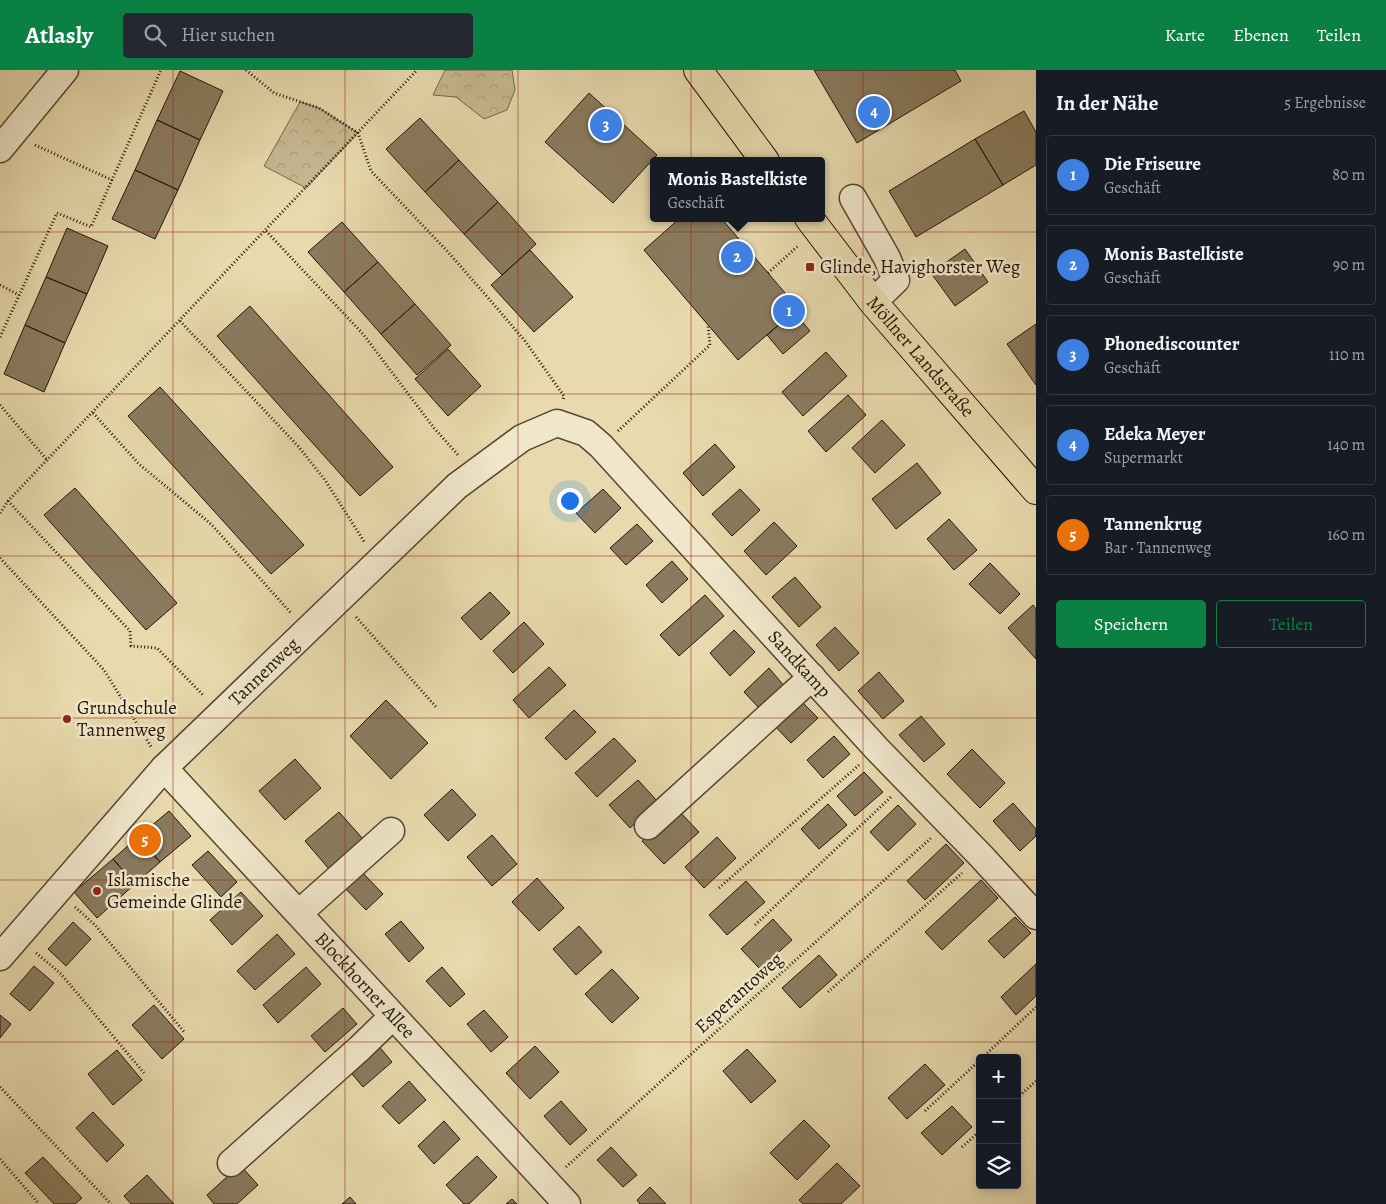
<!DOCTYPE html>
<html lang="de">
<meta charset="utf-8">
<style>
body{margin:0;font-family:Alegreya,serif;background:#242831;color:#f1f3f6}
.controls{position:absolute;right:15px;bottom:15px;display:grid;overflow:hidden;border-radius:5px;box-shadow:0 2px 8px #0003}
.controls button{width:45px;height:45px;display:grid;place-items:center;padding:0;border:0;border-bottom:1px solid #363941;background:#171b24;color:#f1f3f6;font:25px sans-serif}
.you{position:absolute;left:569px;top:430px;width:18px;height:18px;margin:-12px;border:4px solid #fff;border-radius:50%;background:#1a73e8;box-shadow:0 0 0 8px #1a73e833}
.badge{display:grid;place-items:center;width:32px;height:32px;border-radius:50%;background:#0b8043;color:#fff;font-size:16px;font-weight:700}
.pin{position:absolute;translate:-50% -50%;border:2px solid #fff;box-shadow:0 1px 5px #0006}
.popup{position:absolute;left:650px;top:87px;width:175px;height:65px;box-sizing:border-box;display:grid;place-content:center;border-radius:5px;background:#171b24;filter:drop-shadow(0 1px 4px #0005);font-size:16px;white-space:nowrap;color:#9ea1a6}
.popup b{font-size:19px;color:#f1f3f6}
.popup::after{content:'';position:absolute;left:50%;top:100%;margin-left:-10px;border:10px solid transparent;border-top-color:#171b24}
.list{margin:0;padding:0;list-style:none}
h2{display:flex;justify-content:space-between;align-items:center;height:65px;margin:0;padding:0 20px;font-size:21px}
h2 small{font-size:16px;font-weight:400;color:#9ea1a6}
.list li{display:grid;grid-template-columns:32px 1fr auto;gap:15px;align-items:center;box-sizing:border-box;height:80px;margin:0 10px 10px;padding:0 10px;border:1px solid #363941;border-radius:5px}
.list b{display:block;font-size:19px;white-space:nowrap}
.list p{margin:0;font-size:16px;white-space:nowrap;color:#9ea1a6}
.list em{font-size:16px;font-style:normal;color:#9ea1a6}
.actions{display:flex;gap:10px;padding:15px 20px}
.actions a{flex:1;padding:11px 0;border:1px solid #0b8043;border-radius:5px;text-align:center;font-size:18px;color:#0b8043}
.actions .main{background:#0b8043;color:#fff}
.icon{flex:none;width:28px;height:28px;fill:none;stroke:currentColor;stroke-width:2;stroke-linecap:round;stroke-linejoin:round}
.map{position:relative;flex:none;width:1036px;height:1134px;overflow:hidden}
header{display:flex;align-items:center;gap:30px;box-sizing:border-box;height:70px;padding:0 25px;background:#0b8043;color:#fff}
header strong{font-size:24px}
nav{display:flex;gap:28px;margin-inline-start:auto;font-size:18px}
.search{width:350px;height:45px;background:#242831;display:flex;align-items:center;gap:12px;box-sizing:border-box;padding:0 18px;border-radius:5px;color:#9ea1a6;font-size:19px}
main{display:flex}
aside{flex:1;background:#171b24}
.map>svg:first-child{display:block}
.park{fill:url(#park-crowns);stroke:#76674d}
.building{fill:#8a7b5e;stroke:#241508}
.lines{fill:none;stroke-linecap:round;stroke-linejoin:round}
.minor-casing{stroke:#554632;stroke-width:29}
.major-casing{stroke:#241508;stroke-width:30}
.path{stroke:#241508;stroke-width:3;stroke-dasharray:1 2.5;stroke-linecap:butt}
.minor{stroke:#f0e7ca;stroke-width:26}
.major{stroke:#e8daae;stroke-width:28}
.grid{fill:none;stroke:#8f2418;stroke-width:1;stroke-opacity:0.55}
.poi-dot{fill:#8f2418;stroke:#f0e7ca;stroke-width:2}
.labels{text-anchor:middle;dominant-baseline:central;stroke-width:5;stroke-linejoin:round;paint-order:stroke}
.poi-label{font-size:19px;fill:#241508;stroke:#f0e7ca;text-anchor:start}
.street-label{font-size:19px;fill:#241508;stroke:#f0e7ca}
</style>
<header>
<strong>Atlasly</strong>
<div class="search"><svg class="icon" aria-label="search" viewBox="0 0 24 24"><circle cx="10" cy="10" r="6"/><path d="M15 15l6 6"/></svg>Hier suchen</div>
<nav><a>Karte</a><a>Ebenen</a><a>Teilen</a></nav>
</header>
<main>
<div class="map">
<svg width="1036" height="1134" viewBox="0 0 1036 1134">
<defs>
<pattern id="park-crowns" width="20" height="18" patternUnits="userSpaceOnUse" patternTransform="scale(1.25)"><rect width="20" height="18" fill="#c7b992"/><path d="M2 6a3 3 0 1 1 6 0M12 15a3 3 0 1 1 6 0" fill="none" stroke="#ab9e7c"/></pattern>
</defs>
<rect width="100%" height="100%" fill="#e8daae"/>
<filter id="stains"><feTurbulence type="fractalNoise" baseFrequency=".004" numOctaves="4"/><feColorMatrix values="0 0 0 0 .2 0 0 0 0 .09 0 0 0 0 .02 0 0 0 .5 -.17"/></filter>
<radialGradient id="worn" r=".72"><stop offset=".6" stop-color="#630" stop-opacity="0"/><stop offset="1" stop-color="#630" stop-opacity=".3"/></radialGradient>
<path class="park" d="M445 0H512L515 20 507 40 484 49 456 27 433 25Z
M300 32 319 38 358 63 306 118 264 96Z"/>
<path class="building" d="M814 0H955L961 11 857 73Z
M180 1 223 21 200 70 157 50Z
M589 23 657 85 613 133 545 72Z
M1024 41 1036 62V95L1003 115 975 69Z
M420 48 459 90 425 122 386 79Z
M157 50 200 70 178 120 135 100Z
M975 69 1003 115 916 167 889 121Z
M459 90 498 132 464 164 425 122Z
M135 100 178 120 155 169 112 149Z
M498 132 536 174 502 205 464 164Z
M680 148H721L798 238 738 290 644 180Z
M342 152 378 192 344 222 308 182Z
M67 158 108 176 87 224 46 207Z
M965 179 988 212 955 236 931 203Z
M530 180 573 227 534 262 491 215Z
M378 192 415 234 381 264 344 222Z
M46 207 87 224 65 273 25 255Z
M415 234 451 275 417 305 381 264Z
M250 236 393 397 360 426 217 266Z
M794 242 810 261 783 284 767 265Z
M1036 254V315L1007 274Z
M25 255 65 273 44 322 4 304Z
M448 279 481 316 448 346 415 309Z
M826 282 847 306 803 346 782 322Z
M160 317 304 475 271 504 128 346Z
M848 325 866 345 826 382 808 361Z
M882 350 905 375 875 403 852 378Z
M715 374 735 397 703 426 683 403Z
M917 393 941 423 896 459 872 429Z
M75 418 177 533 146 560 44 445Z
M603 419 621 438 595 463 576 443Z
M740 419 760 440 732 466 712 444Z
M949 449 977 480 954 500 927 469Z
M774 452 797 476 766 505 744 481Z
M637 454 653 471 626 495 610 478Z
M672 491 688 509 662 533 646 515Z
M990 493 1020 524 1000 544 969 514Z
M795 507 821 537 799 557 772 527Z
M490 522 510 543 481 570 461 548Z
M705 525 724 546 679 586 660 565Z
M1033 535 1036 539V589L1008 558Z
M524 552 544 574 513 603 493 581Z
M835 557 859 583 839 601 816 575Z
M734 560 755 582 730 606 710 583Z
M549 597 566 615 529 648 513 630Z
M769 598 785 617 760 639 744 622Z
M879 602 904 631 883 649 858 621Z
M799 629 818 648 791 673 773 654Z
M386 630 428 673 391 709 350 666Z
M574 640 596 662 566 690 545 668Z
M921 646 945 674 924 692 899 665Z
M834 666 850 684 823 708 807 690Z
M614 668 636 691 597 727 575 703Z
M972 679 1005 713 980 738 947 704Z
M295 689 321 718 285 750 259 721Z
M864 702 883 722 855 746 837 726Z
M638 710 658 732 630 758 609 735Z
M452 719 476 745 448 771 424 745Z
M1013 733 1036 759V766L1020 781 993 751Z
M828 734 847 755 819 779 801 759Z
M898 735 916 754 888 781 870 762Z
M677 739 699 762 664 794 642 771Z
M169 741 191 766 160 792 138 767Z
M339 742 363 769 329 799 305 771Z
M492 765 517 794 492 816 467 787Z
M138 767 160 792 135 814 113 789Z
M717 767 736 788 704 818 685 797Z
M946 774 964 793 925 830 907 811Z
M208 781 237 812 221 827 192 795Z
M113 789 135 814 97 848 74 822Z
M361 801 383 824 366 840 344 817Z
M537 808 564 838 539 861 512 832Z
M981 810 998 828 942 880 925 862Z
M746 811 765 832 727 865 709 845Z
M241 822 263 846 232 875 210 850Z
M1015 847 1031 863 1004 888 988 871Z
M773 849 792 870 760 899 741 879Z
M401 851 424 878 409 892 385 864Z
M73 852 91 869 66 896 48 879Z
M579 856 602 882 576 905 553 879Z
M277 864 295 884 255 920 237 901Z
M819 885 837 905 800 938 782 918Z
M1036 894V926L1016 945 1001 927Z
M34 896 54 913 30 941 10 924Z
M306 897 321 914 278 953 263 935Z
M442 897 465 924 450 937 426 911Z
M612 899 639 928 612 953 585 924Z
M154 935 184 969 162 989 132 955Z
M343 938 357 954 325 982 311 966Z
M484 940 508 967 491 982 467 954Z
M0 945 11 954 0 968Z
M377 974 392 992 363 1017 348 999Z
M535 976 559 1002 530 1029 506 1003Z
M747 979 776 1011 751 1033 723 1001Z
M117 980 142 1010 113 1035 88 1004Z
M925 994 945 1015 907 1049 888 1028Z
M409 1011 426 1030 399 1054 382 1036Z
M561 1031 587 1060 570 1075 544 1046Z
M952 1036 972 1057 942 1085 921 1063Z
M93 1042 124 1075 107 1092 76 1058Z
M804 1050 830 1076 797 1110 770 1083Z
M444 1051 460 1069 434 1094 418 1076Z
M611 1077 637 1105 623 1117 597 1090Z
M477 1086 497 1107 469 1134H464L446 1115Z
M43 1087 82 1128 75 1134H54L25 1103Z
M837 1093 860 1116 841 1134H803L799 1130Z
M240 1095 258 1115 237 1134H214L207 1125Z
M147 1105 174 1134H131L124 1126Z
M650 1117 666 1134H640L637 1130Z
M350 1127 356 1134H342Z
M512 1129 517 1134H506Z"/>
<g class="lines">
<g class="minor-casing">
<g id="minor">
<path d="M0 79 65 0"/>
<path d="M853 128 887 188 896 210 873 232"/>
<path id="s1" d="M164 698 567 1134"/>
<path d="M648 756 812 607"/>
<path d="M299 843 391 761"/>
<path id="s2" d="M0 887 164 698 457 416 522 368 557 353 586 363 601 376 877 679 981 786 1036 846"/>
<path d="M231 1093 360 978 393 946"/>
</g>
</g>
<g class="major-casing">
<g id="major">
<path d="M698 0 765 91"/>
<path id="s3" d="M809 148 873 232 1036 420"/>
</g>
</g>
<path class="path" d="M246 0 274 23 319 38 358 63 371 101 448 182 490 230 525 271 564 326 563 330
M35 75 112 110
M266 161 363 264 434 358 459 386
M768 203 799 175
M0 215 19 225
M180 251 298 376 325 410 365 473
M0 267 57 143 91 157 161 0
M0 335 48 391
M93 343 139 394 211 454 291 543
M618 361 710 275 708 255
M8 431 130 561 131 576 157 578 204 626
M0 443 8 431 417 0
M0 488 104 600 152 678
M356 547 437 638
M719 818 859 695
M75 837 95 855 185 963
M755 855 891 727
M36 883 61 904 144 1003
M828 922 962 803
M982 988 1036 937
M0 1017 111 1134
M1017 1028 1036 1011
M925 1041 980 990
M962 1077 980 1061
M0 1089 39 1134
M566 1097 931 768"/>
<use href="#minor" class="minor"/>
<use href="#major" class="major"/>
</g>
<path class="grid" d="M173 0V1134M345 0V1134M518 0V1134M691 0V1134M863 0V1134M0 162H1036M0 324H1036M0 486H1036M0 648H1036M0 810H1036M0 972H1036"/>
<g class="poi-dot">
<rect x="805" y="192" width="10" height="10" rx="2.5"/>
<circle cx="67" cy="649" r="5"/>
<circle cx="97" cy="821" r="5"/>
</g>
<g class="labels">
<g class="poi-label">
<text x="820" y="197">Glinde, Havighorster Weg</text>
<text x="77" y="638">Grundschule<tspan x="77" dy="22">Tannenweg</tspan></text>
<text x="107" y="810">Islamische<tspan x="107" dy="22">Gemeinde Glinde</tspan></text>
</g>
<g class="street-label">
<text stroke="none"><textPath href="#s3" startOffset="178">Möllner Landstraße</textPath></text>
<text stroke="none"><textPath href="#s2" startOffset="1121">Sandkamp</textPath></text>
<text stroke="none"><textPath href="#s2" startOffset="389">Tannenweg</textPath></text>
<text stroke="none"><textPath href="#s1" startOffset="296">Blockhorner Allee</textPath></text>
<text transform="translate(739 923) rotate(-42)">Esperantoweg</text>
</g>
</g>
<rect width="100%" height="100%" filter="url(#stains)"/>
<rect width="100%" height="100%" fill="url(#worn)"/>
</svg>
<div class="controls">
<button>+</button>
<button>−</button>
<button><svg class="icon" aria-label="layers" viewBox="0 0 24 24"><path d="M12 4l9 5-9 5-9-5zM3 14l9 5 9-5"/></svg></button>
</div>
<div class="you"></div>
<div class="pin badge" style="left:789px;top:241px;background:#3f7fe0">1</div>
<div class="pin badge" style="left:737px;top:187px;background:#3f7fe0">2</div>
<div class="popup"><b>Monis Bastelkiste</b>Geschäft</div>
<div class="pin badge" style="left:606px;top:55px;background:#3f7fe0">3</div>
<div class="pin badge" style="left:874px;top:42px;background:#3f7fe0">4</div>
<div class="pin badge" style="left:145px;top:770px;background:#e8710a">5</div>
</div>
<aside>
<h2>In der Nähe<small>5 Ergebnisse</small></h2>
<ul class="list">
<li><span class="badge" style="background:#3f7fe0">1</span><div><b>Die Friseure</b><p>Geschäft</p></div><em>80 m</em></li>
<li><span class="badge" style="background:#3f7fe0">2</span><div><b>Monis Bastelkiste</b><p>Geschäft</p></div><em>90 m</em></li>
<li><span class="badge" style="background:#3f7fe0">3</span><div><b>Phonediscounter</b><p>Geschäft</p></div><em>110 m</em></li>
<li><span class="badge" style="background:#3f7fe0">4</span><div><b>Edeka Meyer</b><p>Supermarkt</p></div><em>140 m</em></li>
<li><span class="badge" style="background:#e8710a">5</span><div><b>Tannenkrug</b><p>Bar · Tannenweg</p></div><em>160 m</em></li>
</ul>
<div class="actions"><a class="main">Speichern</a><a>Teilen</a></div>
</aside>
</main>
